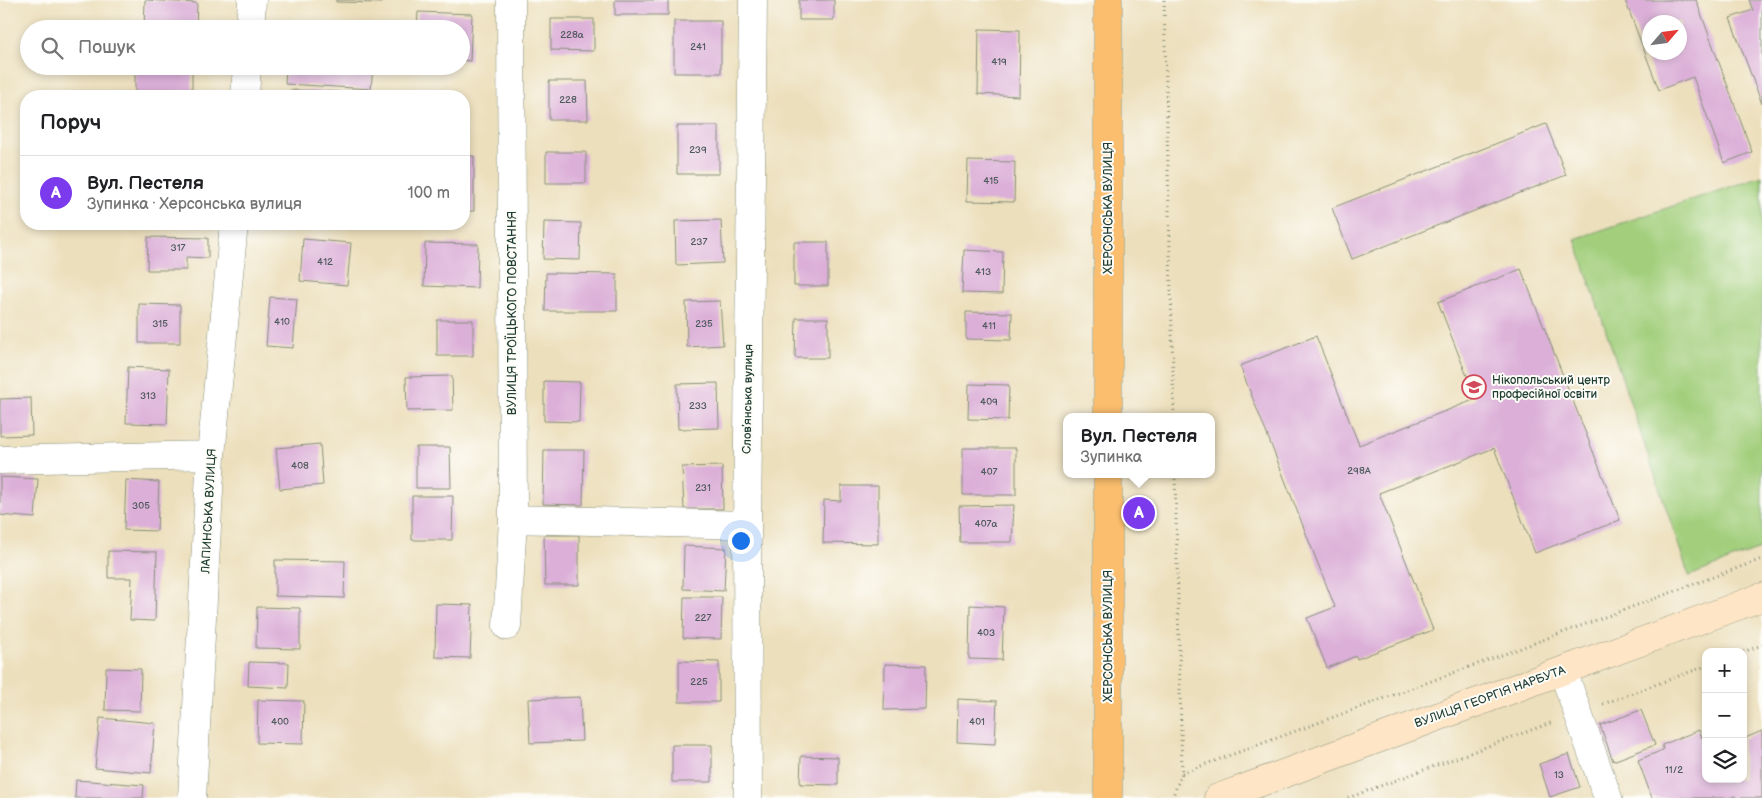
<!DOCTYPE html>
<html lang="uk">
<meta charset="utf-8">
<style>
body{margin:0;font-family:"Balsamiq Sans",sans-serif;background:#f2f2f2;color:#202124}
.controls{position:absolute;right:15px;bottom:15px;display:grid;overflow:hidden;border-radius:10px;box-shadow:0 2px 8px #0003}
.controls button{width:45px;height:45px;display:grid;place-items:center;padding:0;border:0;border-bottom:1px solid #e0e0e0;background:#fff;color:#202124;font:25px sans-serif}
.compass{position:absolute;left:1642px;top:15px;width:45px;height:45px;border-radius:50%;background:#fff;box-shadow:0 2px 8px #0003;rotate:62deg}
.you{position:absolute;left:740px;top:540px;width:18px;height:18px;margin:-12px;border:4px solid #fff;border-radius:50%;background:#1a73e8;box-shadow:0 0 0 8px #1a73e833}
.badge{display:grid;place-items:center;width:32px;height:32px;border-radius:50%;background:#7c3aed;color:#fff;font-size:16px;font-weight:700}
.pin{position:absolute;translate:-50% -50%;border:2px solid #fff;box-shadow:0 1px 5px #0006}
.popup{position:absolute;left:1063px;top:413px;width:152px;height:65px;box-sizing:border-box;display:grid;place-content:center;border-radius:10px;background:#fff;filter:drop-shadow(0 1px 4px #0005);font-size:16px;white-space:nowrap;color:#757577}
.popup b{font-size:19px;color:#202124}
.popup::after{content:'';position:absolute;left:50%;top:100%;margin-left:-10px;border:10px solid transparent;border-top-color:#fff}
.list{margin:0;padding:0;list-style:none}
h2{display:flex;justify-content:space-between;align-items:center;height:65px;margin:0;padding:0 20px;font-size:21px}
h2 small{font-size:16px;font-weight:400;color:#757577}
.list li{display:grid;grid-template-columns:32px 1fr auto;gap:15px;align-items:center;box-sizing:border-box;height:75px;padding:0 20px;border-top:1px solid #e0e0e0}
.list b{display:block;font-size:19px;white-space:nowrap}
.list p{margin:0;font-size:16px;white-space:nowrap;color:#757577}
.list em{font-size:16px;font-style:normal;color:#757577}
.icon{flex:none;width:28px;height:28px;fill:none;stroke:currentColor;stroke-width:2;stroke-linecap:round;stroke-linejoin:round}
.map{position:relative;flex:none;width:1762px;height:798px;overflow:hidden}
.search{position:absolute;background:#fff;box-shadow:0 2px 8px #0003;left:20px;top:20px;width:450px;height:55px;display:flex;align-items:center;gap:12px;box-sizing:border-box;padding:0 18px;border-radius:28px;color:#757577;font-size:19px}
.panel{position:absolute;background:#fff;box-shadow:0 2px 8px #0003;left:20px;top:90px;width:450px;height:140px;border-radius:20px}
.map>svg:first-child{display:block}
.green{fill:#a3cf7d;stroke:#618658}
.building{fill:#dbafd8;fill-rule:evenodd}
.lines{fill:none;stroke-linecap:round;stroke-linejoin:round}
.street-casing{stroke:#868e78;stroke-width:29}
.secondary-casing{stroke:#868e78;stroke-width:29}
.primary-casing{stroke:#868e78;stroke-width:29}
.path{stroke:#868e78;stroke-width:3;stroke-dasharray:1 4;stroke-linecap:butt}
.street{stroke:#fff;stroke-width:28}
.secondary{stroke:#fde5c5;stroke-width:28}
.primary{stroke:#fabe6e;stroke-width:28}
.labels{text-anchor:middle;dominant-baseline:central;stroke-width:4;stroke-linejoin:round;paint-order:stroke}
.number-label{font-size:10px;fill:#4e5a5d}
.street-label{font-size:12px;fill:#1f3d34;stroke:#fdfcf7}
.poi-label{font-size:12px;fill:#1f3d34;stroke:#fdfcf7;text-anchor:start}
</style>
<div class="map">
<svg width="1762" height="798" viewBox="0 0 1762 798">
<rect width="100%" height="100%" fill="#fdfcf7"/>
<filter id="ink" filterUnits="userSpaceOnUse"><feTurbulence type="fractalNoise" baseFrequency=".02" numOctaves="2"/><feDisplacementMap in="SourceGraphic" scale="10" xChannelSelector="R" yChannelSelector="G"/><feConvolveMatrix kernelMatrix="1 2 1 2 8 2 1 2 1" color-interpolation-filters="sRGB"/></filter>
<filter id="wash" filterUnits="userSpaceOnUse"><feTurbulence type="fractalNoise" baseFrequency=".0096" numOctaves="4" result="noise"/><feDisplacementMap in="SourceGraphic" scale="20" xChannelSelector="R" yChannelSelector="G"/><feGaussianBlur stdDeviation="1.12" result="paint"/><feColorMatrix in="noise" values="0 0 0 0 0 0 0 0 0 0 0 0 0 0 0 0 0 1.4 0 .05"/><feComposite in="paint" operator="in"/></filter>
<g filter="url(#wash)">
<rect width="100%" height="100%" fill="#ecdfbc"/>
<path class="green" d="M1762 176V548L1689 576 1575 239Z"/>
<g id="blocks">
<path class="building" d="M145 0 197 3 196 29H144Z
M336 0H382V3L336 2Z
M615 0H668V15H615Z
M799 0H834V20H799Z
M1625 0H1696L1752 152 1724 163 1693 77 1659 90ZM1650 22H1680V52H1650Z
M1749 0H1762V104L1730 18 1753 10Z
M418 12 472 14 470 61 461 60V29H417Z
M551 19H594V51L551 50Z
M674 21H721V73H674Z
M979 29 1020 30 1019 96 978 94Z
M135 66H192V96H135Z
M286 66H373L371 89 285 84Z
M549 81H587L588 120H549Z
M290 90 339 92 338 96H290Z
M1546 124 1566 175 1352 259 1332 208Z
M677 126H719V174H677Z
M546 152H586V183H546Z
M464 156H474V211H464Z
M968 161 1015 162 1014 202 967 201Z
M721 220 723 263 676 265 675 221Z
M544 222 581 223 580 260 543 259Z
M148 237 208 238V258L186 257V270H147Z
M303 239 351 243 347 285 300 281Z
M794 242H828V286H794Z
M425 243 478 244 477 288 424 286Z
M964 250 1003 252 1002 294 962 293Z
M1521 269 1620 520 1535 553 1494 448 1379 493 1433 630 1357 659 1356 656 1327 668 1307 618 1335 607 1240 366 1316 336 1359 445 1476 399 1438 302Z
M546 273 617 274V311H545Z
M270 297 297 299 293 348 266 346Z
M720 301 723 345 687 347 686 302Z
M139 304 180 305V343H139Z
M966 312 1012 313 1011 340 966 339Z
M796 318H828V358H795Z
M437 320H473V356H437Z
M128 367 169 369 167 424 126 423Z
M452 376 453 410 407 411 406 377Z
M544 381 580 382 579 422 544 421Z
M718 383 719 428 678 429 677 384Z
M969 384 1009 385 1008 420 968 419Z
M31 398 32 435 0 436V399Z
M320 444 323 485 280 489 276 448Z
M416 447H450L451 488H416Z
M963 448H1016V495H963Z
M544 450H584L583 505 543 504Z
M722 466 723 509H684L682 467Z
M0 477 38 479 35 518 0 515Z
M126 480 159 482 157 531 124 530Z
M841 486H878V544L823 543 824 500 841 501Z
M412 496H453L452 540H412Z
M1014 505 1012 542H960L959 506Z
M544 535H579V585H545Z
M684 546 726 548 724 591 683 589Z
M108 551 157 552 155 621 130 620 132 578H108Z
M275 560 345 561 344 598 275 596Z
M684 597H722L721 639 683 638Z
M436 604 472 605 470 658 435 657Z
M970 605 1004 607 1002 660 969 659Z
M257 607 300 608V649L256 648Z
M679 661 719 662V702H679Z
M249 662 289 663 288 688 248 686Z
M885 664 926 665 925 709 884 710Z
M106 668 141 669 140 711 105 710Z
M580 697 582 741 530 743 528 699Z
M958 699 997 701 995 744 957 742Z
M258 700 304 701 303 744 257 743Z
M1641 710 1655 745 1613 761 1600 725Z
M100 718 155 723 151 773 95 768Z
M1699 730 1702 738 1706 736V779H1743V739L1762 731V798H1736L1735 796 1729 798H1652L1638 760 1663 750 1662 745Z
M672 745H712V782H672Z
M1569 754 1580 787 1550 797 1539 764Z
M801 756 838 757V785L800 784Z
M76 780 144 785 143 798H75Z"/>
</g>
</g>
<g filter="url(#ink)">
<use href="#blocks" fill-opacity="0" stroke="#868e78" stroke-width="1"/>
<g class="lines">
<g class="street-casing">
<path id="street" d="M250 29 252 0
M245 96 247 66
M0 460 211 455
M513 519 747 525
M507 626 513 519 511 0
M1563 671 1608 798
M192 798 211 455 234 224
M748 798 747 525 753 0"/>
</g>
<g class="secondary-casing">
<path id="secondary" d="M1218 798 1762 597"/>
</g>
<g class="primary-casing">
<path id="primary" d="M1108 417V0
M1108 798V474"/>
</g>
<path class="path" d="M1164 0 1174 417
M1743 652 1762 645
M1603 704 1706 666
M1182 773 1762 559
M1172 798 1182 773 1175 474
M1348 798 1553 722"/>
<use href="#street" class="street"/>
<use href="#secondary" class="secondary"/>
<use href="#primary" class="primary"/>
</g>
</g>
<defs>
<g id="university-ring" transform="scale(1.25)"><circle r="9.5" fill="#fdfcf7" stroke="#d1495b" stroke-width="1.5"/><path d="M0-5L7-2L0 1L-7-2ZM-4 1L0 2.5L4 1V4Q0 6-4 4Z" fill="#d1495b"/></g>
</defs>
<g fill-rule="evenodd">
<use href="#university-ring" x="1474" y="387"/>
</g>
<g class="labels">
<g class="number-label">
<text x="572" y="35">228а</text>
<text x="698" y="47">241</text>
<text x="999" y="62">419</text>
<text x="568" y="100">228</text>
<text x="698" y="150">239</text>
<text x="991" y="181">415</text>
<text x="699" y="242">237</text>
<text x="178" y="248">317</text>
<text x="325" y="262">412</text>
<text x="983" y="272">413</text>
<text x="282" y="322">410</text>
<text x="160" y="324">315</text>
<text x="704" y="324">235</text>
<text x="989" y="326">411</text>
<text x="148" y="396">313</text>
<text x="989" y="402">409</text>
<text x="698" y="406">233</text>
<text x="300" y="466">408</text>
<text x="1359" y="471">298А</text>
<text x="989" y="472">407</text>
<text x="703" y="488">231</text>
<text x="141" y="506">305</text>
<text x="986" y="524">407а</text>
<text x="703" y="618">227</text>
<text x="986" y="633">403</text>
<text x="699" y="682">225</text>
<text x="280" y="722">400</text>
<text x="977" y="722">401</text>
<text x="1674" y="770">11/2</text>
<text x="1559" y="775">13</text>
</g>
<g class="street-label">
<text transform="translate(1108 208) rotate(-90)">ХЕРСОНСЬКА ВУЛИЦЯ</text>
<text transform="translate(512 313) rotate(-90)">ВУЛИЦЯ ТРОЇЦЬКОГО ПОВСТАННЯ</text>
<text transform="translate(748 399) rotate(-89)">Словʼянська вулиця</text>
<text transform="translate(209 511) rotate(-87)">ЛАПИНСЬКА ВУЛИЦЯ</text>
<text transform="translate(1108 636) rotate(-90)">ХЕРСОНСЬКА ВУЛИЦЯ</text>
<text transform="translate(1490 697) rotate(-20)">ВУЛИЦЯ ГЕОРГІЯ НАРБУТА</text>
</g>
<g class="poi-label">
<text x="1492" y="380">Нікопольський центр<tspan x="1492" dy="14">професійної освіти</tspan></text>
</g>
</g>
</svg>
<div class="controls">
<button>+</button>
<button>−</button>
<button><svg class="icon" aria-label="layers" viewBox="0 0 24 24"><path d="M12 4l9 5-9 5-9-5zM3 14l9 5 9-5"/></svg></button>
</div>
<svg class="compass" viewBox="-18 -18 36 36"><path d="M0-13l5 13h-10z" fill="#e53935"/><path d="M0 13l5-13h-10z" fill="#757577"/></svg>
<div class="you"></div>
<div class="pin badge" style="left:1139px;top:513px">A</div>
<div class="popup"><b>Вул. Пестеля</b>Зупинка</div>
<div class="search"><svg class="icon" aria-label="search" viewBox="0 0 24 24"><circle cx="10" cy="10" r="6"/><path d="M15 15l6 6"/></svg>Пошук</div>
<section class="panel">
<h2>Поруч<small></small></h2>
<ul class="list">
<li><span class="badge">A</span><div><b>Вул. Пестеля</b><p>Зупинка · Херсонська вулиця</p></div><em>100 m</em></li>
</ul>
</section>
</div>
